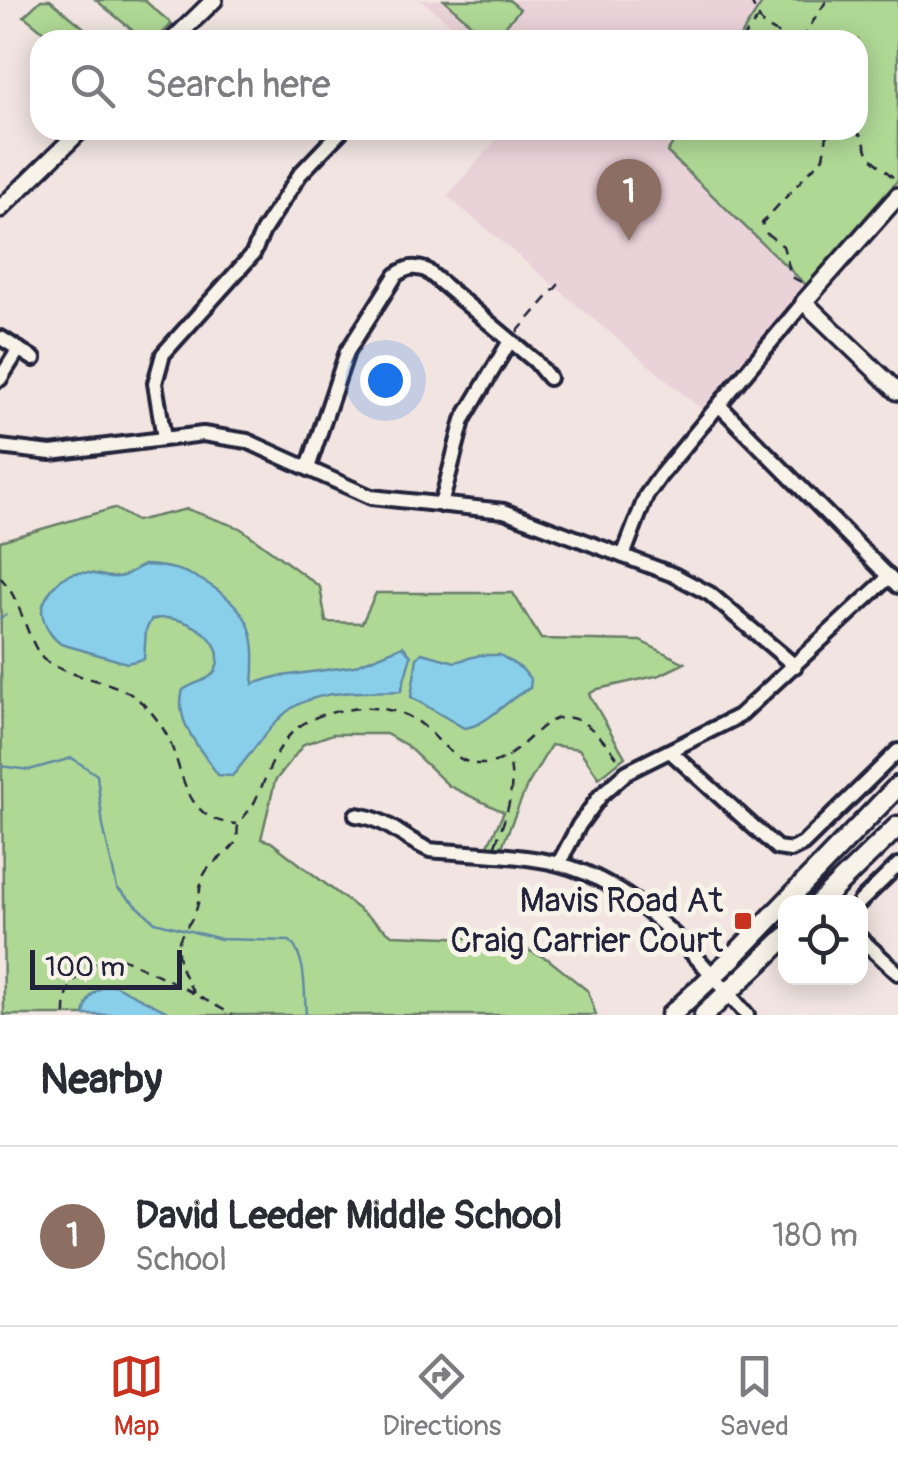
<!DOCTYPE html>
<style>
body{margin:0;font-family:Pangolin,sans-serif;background:#f2f2f3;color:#2b2b33}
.controls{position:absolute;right:30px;bottom:30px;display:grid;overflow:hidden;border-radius:20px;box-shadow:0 5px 25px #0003}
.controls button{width:90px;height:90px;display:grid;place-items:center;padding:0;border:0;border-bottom:2px solid #e1e1e2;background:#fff;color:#2b2b33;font:50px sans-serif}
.scale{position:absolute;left:30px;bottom:25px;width:152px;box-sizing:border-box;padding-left:10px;border:5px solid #22223b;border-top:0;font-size:28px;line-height:35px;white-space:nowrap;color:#22223b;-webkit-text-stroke:8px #f7f3e8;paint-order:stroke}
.you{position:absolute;left:385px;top:380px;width:35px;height:35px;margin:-25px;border:8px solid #fff;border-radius:50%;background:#1a73e8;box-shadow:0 0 0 15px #1a73e833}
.badge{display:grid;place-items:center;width:65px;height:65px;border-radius:50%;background:#c8321e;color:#fff;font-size:32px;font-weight:700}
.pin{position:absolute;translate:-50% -82px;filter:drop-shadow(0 2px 5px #0008)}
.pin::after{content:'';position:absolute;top:52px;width:35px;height:30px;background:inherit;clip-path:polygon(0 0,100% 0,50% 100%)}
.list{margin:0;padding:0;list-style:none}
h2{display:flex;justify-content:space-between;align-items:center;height:130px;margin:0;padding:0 40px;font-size:42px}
h2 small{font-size:32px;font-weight:400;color:#7c7c81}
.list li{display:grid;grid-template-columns:65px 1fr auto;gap:30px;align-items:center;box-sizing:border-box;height:180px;padding:0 40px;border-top:2px solid #e1e1e2}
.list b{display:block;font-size:38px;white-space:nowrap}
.list p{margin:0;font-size:32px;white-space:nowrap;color:#7c7c81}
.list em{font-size:32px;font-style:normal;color:#7c7c81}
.icon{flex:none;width:55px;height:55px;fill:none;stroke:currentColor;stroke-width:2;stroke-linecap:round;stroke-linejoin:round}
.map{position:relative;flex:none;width:898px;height:1015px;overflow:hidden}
.search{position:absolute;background:#fff;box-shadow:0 5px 25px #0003;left:30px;right:30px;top:30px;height:110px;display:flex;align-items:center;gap:25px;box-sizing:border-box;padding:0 35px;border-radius:30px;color:#7c7c81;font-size:38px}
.sheet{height:310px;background:#fff}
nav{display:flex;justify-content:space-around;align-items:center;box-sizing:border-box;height:140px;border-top:2px solid #e1e1e2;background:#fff;font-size:28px;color:#7c7c81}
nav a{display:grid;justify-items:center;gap:5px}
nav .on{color:#c8321e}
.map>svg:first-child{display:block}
.built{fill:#ead2d9}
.green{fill:#afd895;stroke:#687d68;stroke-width:2.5}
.water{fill:#89cfea;stroke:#608aa4;stroke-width:2.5}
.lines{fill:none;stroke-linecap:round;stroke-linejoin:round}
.stream{stroke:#608aa4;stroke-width:2.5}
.minor-casing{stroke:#22223b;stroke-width:20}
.tertiary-casing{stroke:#22223b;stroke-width:22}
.secondary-casing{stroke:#22223b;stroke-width:25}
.path{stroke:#22223b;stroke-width:2.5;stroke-dasharray:10 8;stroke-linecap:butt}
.minor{stroke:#f7f3e8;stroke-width:12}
.tertiary{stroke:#f7f3e8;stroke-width:15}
.secondary{stroke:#f7f3e8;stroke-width:18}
.poi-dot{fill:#c8321e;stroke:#f7f3e8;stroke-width:4}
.labels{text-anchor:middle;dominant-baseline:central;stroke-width:10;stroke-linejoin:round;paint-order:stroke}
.poi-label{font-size:35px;fill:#22223b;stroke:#f7f3e8;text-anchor:end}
</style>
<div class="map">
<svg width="898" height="1015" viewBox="0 0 898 1015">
<rect width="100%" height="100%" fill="#f1e4e1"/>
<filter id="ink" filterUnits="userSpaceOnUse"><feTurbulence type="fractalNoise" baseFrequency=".01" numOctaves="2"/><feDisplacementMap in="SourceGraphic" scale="20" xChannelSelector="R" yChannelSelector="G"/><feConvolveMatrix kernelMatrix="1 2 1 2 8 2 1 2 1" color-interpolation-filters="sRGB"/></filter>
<g filter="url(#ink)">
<path class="built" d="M421 0H764L738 40H471Z
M505 130H681L667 153 806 285 701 409 447 196Z"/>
<path class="green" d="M41 0H50L99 40H54L24 16Z
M96 0H144L172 24 155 40H144Z
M444 0H509L520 9 493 40H489Z
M764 0H898V180L806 285 667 152 681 130H858V40H738Z
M114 508 136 521 187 509 240 528 320 587 326 622 362 623 376 593H513L541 639 640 641 685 663 660 675 598 689 589 694 625 757 599 778 579 749 551 745 526 788 501 849 487 847 504 812 449 786 406 745 386 734H333L304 744 275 781 261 839 271 842 392 935 503 939 548 959 588 991 596 1015H4L0 541Z"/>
<path class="water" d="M144 565C172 566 187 571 210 585 253 613 257 635 253 684L275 677 354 666 403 646 411 656 401 691C363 693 312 687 282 716 263 734 249 757 232 776L218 775C202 751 173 721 183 690 193 682 211 681 216 669 229 636 178 611 151 620L146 630 144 659 127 663 61 644C51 637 43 624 42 611 42 603 47 596 51 590 77 556 100 583 123 576 130 573 137 568 144 565Z
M422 653 455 662 480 655H500L522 669 531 680 530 688C507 698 488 726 464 728L411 697 417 658Z
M114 985 174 1015H84C87 996 95 987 114 985Z"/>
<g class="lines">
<path class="stream" d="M0 618 6 615
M0 766 29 770 72 758 97 775 103 826 117 888 155 922 221 939 290 941C307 959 304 991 306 1015"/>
<g class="minor-casing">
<path id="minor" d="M1 338 34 359
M0 379 19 349
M719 405 898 586
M164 438 155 383 163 354 253 254 263 231 300 174 342 130
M0 447 51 453 203 434 247 441 371 497 504 511 674 575 710 594 795 666
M308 468 347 352 396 275C407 267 414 266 426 270L535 361 549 378
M441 505 463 420 510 341
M623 556 646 496 660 476 804 302
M671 752 777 848 791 850 803 844 898 751
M356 815C389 819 401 838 430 850 470 854 520 854 559 864 638 884 696 956 747 1015
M559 863 579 825 601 795 627 772 739 716 889 577
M860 902 898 865
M860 938 898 973"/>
</g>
<g class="tertiary-casing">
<path id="tertiary" d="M173 40 214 0
M898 196 804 302 898 392
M0 209 81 130"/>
</g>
<g class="secondary-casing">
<path id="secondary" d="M820 902 898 826
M671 1015 731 959 898 786
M704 1015 786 937"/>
</g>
<path class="path" d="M750 0 763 25 790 40
M741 40 758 19
M801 40 827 0
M853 130 862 136 869 156 895 179
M801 282 792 277 783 246 766 233 762 223 823 157 827 136 839 130
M517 332 559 284
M0 577C22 600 24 634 43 659 90 690 125 670 162 727 186 764 178 821 237 824
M495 845C507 815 517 788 508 756
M194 993C184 976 172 955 181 936 186 927 193 919 196 910 201 898 198 884 205 873 212 861 231 853 236 841 238 837 237 831 238 826 242 817 251 810 255 801 280 748 283 717 352 709 371 706 395 709 412 718 435 730 450 763 479 764 538 767 547 658 621 763
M65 1015C64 980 84 966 115 955L167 979 233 1015"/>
<use href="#minor" class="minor"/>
<use href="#tertiary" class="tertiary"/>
<use href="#secondary" class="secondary"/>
</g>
</g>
<rect class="poi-dot" x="733" y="911" width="20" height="20" rx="5"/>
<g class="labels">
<g class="poi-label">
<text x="723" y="901">Mavis Road At<tspan x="723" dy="40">Craig Carrier Court</tspan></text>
</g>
</g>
</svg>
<div class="controls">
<button><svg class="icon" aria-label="locate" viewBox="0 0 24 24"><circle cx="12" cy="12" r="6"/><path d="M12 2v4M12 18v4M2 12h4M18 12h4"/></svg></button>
</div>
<div class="scale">100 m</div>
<div class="you"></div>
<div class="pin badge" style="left:629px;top:241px;background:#8d6e63">1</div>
<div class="search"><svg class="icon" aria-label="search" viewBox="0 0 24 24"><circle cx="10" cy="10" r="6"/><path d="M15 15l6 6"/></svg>Search here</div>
</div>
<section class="sheet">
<h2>Nearby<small></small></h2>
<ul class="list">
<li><span class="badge" style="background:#8d6e63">1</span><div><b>David Leeder Middle School</b><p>School</p></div><em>180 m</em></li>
</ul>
</section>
<nav>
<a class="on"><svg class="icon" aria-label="map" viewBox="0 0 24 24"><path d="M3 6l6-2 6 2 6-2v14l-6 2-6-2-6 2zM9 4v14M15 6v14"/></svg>Map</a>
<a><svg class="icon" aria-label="directions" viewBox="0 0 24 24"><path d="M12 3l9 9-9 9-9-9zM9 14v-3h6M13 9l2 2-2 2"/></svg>Directions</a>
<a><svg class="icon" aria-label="saved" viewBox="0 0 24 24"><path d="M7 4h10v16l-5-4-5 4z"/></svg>Saved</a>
</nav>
